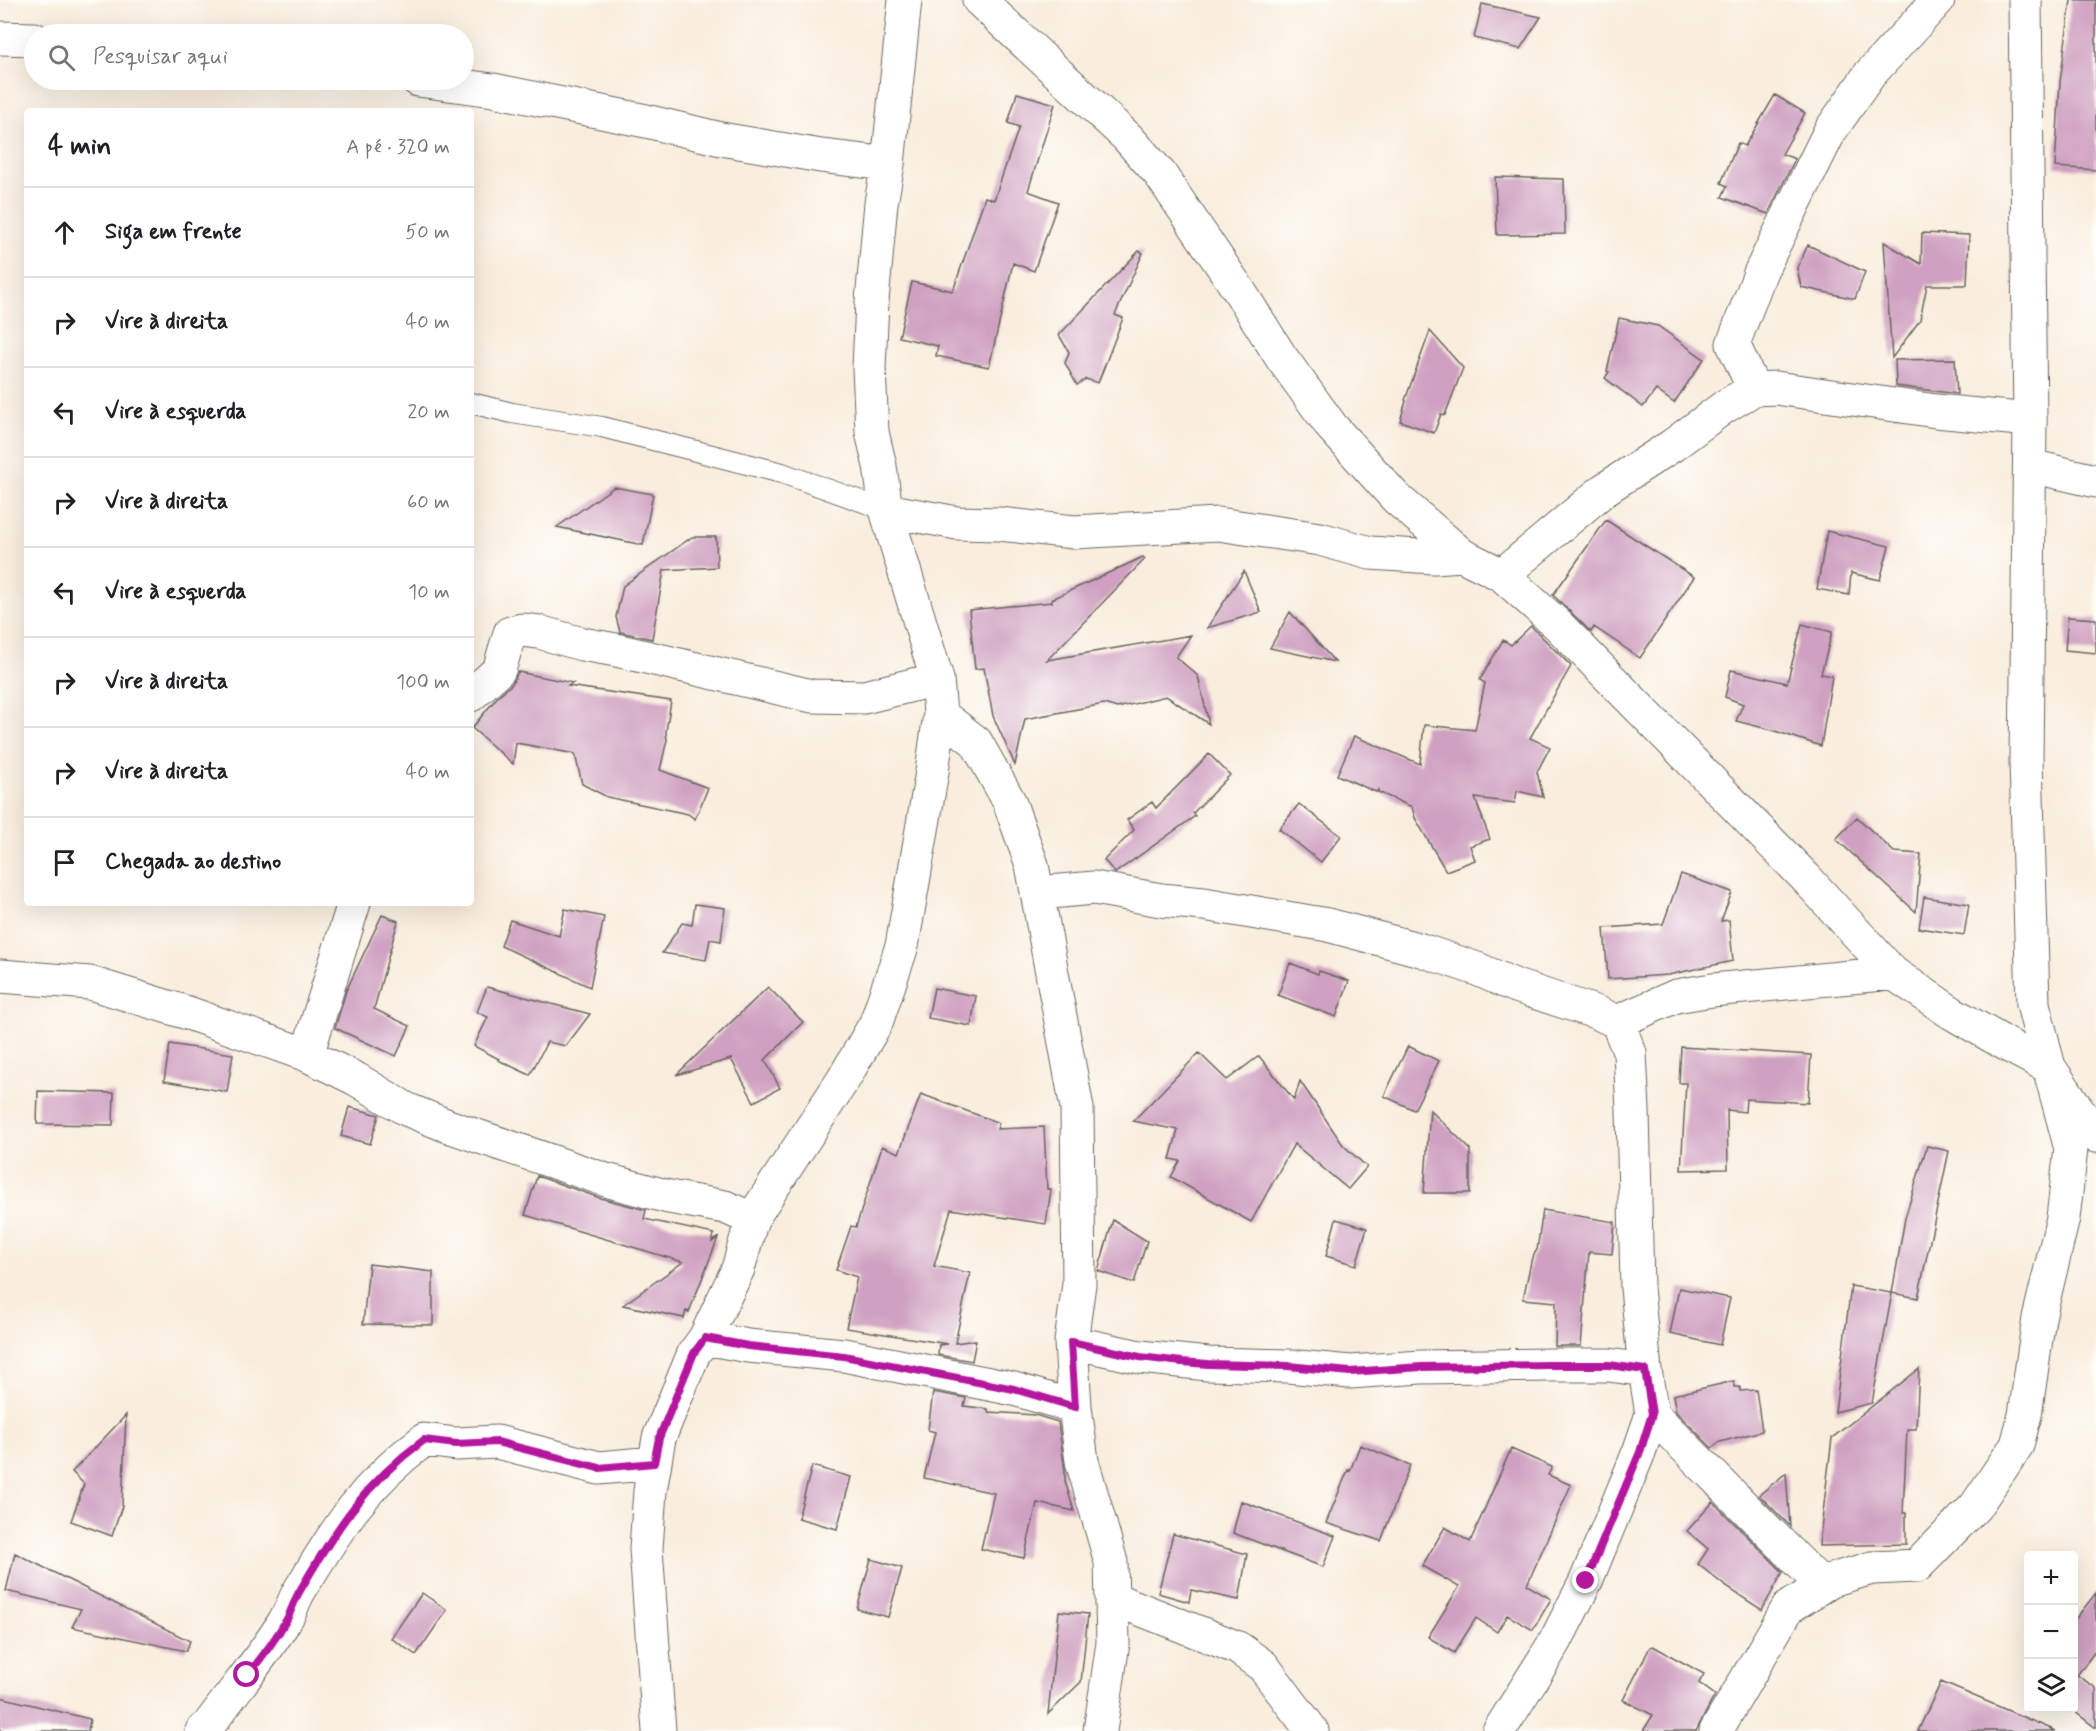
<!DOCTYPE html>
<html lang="pt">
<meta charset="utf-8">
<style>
body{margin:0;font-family:Mynerve,sans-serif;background:#f6f6f6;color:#202124}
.controls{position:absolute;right:18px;bottom:18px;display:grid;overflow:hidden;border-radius:6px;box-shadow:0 6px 24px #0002}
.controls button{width:54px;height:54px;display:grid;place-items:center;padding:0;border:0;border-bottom:2px solid #e0e0e0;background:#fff;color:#202124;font:30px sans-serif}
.stop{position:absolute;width:18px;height:18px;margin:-14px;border:4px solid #b5179e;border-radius:50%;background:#fff}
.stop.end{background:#b5179e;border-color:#fff;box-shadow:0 2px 6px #0008}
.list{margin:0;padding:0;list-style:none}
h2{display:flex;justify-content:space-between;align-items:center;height:78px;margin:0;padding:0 24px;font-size:26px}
h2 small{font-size:20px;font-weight:400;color:#757577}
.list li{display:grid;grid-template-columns:39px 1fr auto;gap:18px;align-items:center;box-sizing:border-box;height:90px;padding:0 24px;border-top:2px solid #e0e0e0}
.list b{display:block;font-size:22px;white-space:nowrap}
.list em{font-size:20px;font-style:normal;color:#757577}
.icon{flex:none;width:33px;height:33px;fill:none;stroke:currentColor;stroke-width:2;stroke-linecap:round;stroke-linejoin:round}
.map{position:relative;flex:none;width:2096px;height:1731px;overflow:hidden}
.search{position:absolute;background:#fff;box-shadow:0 6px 24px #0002;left:24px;top:24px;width:450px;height:66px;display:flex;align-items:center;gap:15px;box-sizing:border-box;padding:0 21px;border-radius:33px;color:#757577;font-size:22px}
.panel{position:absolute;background:#fff;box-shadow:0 6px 24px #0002;left:24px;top:108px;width:450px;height:798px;border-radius:6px}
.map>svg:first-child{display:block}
.building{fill:#cfa0c1}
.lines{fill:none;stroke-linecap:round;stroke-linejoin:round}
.service-casing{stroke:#696560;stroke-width:22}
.minor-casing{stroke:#696560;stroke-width:35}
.tertiary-casing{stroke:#696560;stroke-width:35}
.service{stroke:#fff;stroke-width:20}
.minor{stroke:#fff;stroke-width:33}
.tertiary{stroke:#fff;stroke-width:33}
.route{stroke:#b5179e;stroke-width:8}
</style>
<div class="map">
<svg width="2096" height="1731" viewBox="0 0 2096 1731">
<rect width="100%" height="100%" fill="#fdfcf7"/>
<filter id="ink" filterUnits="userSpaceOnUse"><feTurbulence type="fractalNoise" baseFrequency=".0167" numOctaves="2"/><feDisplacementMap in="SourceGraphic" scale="12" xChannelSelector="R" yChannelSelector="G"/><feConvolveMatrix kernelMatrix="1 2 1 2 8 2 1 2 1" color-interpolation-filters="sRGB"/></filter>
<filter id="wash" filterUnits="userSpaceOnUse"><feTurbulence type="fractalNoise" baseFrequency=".008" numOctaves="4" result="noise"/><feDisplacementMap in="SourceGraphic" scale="24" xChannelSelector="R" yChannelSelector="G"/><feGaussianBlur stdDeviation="1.35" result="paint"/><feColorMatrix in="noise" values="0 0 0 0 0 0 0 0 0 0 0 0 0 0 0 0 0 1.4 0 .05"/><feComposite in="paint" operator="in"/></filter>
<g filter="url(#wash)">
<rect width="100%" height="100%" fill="#f9eddd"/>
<g id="blocks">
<path class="building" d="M2071 0H2096V170L2055 167 2060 82Z
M1482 4 1541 17 1520 49 1474 38Z
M1017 93 1055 104 1028 191 1058 202 1034 271 1013 263 989 367 936 356 938 346 899 337 912 282 953 291 985 197 994 200 1019 127 1008 123Z
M1775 95 1805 113 1782 154 1795 159 1768 214 1722 197 1727 186 1721 183 1738 143 1745 146Z
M1495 177 1564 179 1565 234 1497 235Z
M1922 233 1969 235 1967 285H1927L1920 320 1892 358 1884 242 1921 264Z
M1808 245 1865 272 1855 299 1801 287 1797 268Z
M1139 251 1143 253 1115 315 1123 318 1098 383 1086 379 1077 385 1065 363 1069 352 1059 335Z
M1619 318 1658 326 1704 359 1674 403 1656 390 1643 407 1605 378 1609 372 1607 371Z
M1430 331 1463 368 1445 415 1441 414 1434 433 1400 421 1406 401 1405 400Z
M1955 359 1957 394 1896 386 1895 360Z
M614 487 653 494 643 545 557 527Z
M1606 520 1694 577 1640 658 1594 627 1591 632 1553 595Z
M1827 531 1889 546 1880 580 1851 573 1849 595 1817 589Z
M692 537H716L717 567 664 570 652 639 620 632 616 617 623 586Z
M1143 557 1145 559 1047 660 1191 635 1176 657 1198 676 1209 724 1166 696 1117 708 1104 704 1025 719 1015 765 993 716 984 668 975 669 969 610 1052 602V599Z
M1244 571 1261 612 1207 628Z
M1290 612 1335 662 1270 648Z
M2068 617 2096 619V653L2065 650Z
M1802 624 1832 632 1821 674 1832 676 1821 746 1772 730 1736 721 1743 704 1725 697 1731 670 1787 683Z
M1531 626 1571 666 1530 738 1550 747 1537 772 1543 797 1517 791 1515 803 1475 798 1490 839 1470 846 1475 860 1446 871 1415 818 1412 807 1378 792V790L1376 792 1337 775 1354 736 1420 764 1424 725 1475 730 1485 683 1480 680 1503 640 1511 645Z
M518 672 573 683 568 686 671 701 666 732 667 740 660 770 708 788 695 819 688 814 607 797 582 784 575 754 516 743 513 764 472 728 499 695 512 684Z
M1209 754 1230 775 1193 813 1195 816 1115 873 1104 860 1134 830 1127 820 1152 802 1156 808Z
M1299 804 1341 836 1321 862 1279 829Z
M1857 817 1894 852 1921 854 1916 912 1836 839Z
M1681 874 1732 892 1721 921 1729 920 1733 961 1668 975 1608 979 1604 928 1663 924Z
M1924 897 1969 904 1964 935 1919 928Z
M695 904 725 908 721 941 710 939 706 960 662 953 682 923 692 925Z
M565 909 604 917 590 987 501 946 510 920 559 936Z
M382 915 398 921 374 1009 410 1026 396 1056 335 1028 346 991Z
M1290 963 1318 974 1319 971 1349 981 1336 1017 1278 995Z
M487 987 590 1014 566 1046 547 1042 530 1075 498 1060 499 1059 474 1046 488 1017 477 1012Z
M768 987 803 1022 765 1060 780 1088 754 1102 731 1059 676 1075Z
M934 988 976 996 971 1026 928 1018Z
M170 1044 233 1054 227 1092 164 1081Z
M1408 1046 1439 1061 1414 1110 1384 1096Z
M1681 1047 1811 1055 1808 1103 1746 1099 1745 1112 1727 1110 1728 1169 1681 1170 1686 1083H1679Z
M1199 1053 1227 1080 1259 1056 1294 1100 1300 1081 1343 1145 1367 1167 1348 1189 1294 1144 1251 1222 1171 1177 1180 1161 1170 1159 1178 1130 1133 1121Z
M38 1091 114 1093 113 1125 37 1124Z
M921 1094 999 1123 997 1129 1044 1127 1047 1189H1051L1046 1224 951 1209 934 1266 970 1273 955 1343 976 1340 972 1361 938 1355 939 1345 948 1344 846 1328 857 1277 836 1270 851 1226 856 1227 882 1146 899 1153Z
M349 1107 379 1115 370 1144 341 1136Z
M1430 1110 1470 1149V1193H1424Z
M1927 1146 1949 1151 1918 1298 1892 1293 1905 1218Z
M537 1176 600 1198 646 1210 644 1219 714 1234 712 1242 718 1238 689 1312 686 1311 684 1318 623 1305 683 1262 525 1215Z
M1543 1210 1615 1222 1612 1254 1589 1252 1581 1346H1555L1556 1302 1523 1299 1532 1257 1537 1250Z
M1336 1219 1367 1228 1356 1265 1326 1256Z
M1113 1220 1147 1241 1134 1283 1098 1271Z
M369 1264 433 1272V1325L363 1324Z
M1851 1286 1892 1293 1872 1403 1835 1412Z
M1679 1288 1730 1298 1720 1345 1670 1334Z
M1919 1369 1916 1429H1907L1903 1513H1906V1544L1819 1546 1832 1438Z
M1734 1381V1387H1740V1391L1756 1390 1762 1431 1720 1442 1712 1448 1676 1412 1673 1395Z
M933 1392 966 1398 964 1406 988 1409V1412L1035 1415 1058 1422 1065 1471V1481L1074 1511 1037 1503 1024 1558 981 1549 994 1493 924 1478 935 1432 928 1430Z
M126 1415 122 1506 112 1536 71 1521 84 1484 72 1472Z
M1360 1445 1410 1465 1381 1541 1326 1523 1348 1470 1350 1471Z
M1511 1449 1552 1467 1548 1475 1571 1485 1527 1585 1551 1599 1533 1630 1507 1615 1497 1632 1476 1618 1454 1653 1428 1637 1459 1587 1422 1566 1445 1527 1470 1542Z
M812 1466 851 1477 837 1529 798 1518Z
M1786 1473 1790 1526 1759 1495Z
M1241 1501 1335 1536 1323 1567 1233 1533Z
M1713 1502 1783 1572 1762 1610 1725 1586 1698 1564 1708 1549 1687 1531Z
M1173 1534 1247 1554 1239 1600 1191 1590 1189 1602 1158 1593Z
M15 1553 190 1641 186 1651 72 1627 81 1609 6 1591Z
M871 1559 902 1568 888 1617 857 1609Z
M422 1593 447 1610 416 1655 391 1638Z
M2096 1593V1650L2077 1675 2096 1688V1728L2070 1708H2073V1622Z
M1059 1611 1088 1614 1081 1682 1048 1714Z
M1653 1646 1704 1674 1699 1683 1715 1695 1696 1731H1643L1653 1715 1623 1700 1650 1647Z
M1941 1682 2056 1731H1918Z
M0 1697 90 1719 88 1731H0Z"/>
</g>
</g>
<g filter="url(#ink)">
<use href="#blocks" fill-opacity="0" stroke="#696560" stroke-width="1.5"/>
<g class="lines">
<g class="service-casing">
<path id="service" d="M471 403 512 413 602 427 782 473 886 510"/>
</g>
<g class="minor-casing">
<path id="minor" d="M979 0 1127 137 1160 174 1240 292 1281 357 1332 427 1396 498 1462 555 1502 575 1558 625 1806 878 1893 973 1952 1013 2011 1047 2049 1067 2071 1149 2063 1218 2039 1318 2025 1415 2017 1445 1975 1507 1917 1566 1872 1568 1831 1580 1788 1608 1716 1731
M0 38 34 39
M418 80 493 90 646 121 721 139 821 156 888 164
M1754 389 1733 344 1761 271 1830 131 1870 74 1938 0
M2030 466 2096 481
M886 510 957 523 999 524 1074 532 1218 524 1320 539 1370 553 1434 557 1462 555
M1502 575 1605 489 1673 445 1724 407 1754 389 1776 388 1936 411 2030 420
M471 695 499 670 510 633 522 630 539 632 582 644 616 650 812 696 864 697 937 679
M940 714 976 742 1009 801 1032 865 1077 1108 1079 1284 1071 1342 1075 1407 1082 1461 1111 1562 1113 1643 1100 1731
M1039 893 1094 888 1161 900 1204 904 1328 925 1421 950 1477 969 1516 986 1598 1013 1617 1022 1630 1053 1633 1110 1637 1288 1645 1370 1652 1414 1639 1452 1586 1581 1555 1642 1499 1731
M0 976 90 983 191 1014 307 1055 356 1079 406 1109 448 1126 606 1180 669 1197 725 1207 752 1219
M1617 1022 1676 996 1712 990 1893 973
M307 1055 354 903
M705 1338 748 1346 844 1355 1014 1389 1075 1407
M1071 1342 1140 1357 1208 1364 1288 1366 1350 1372 1421 1367 1549 1365H1609L1645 1370
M1652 1414 1822 1585
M1112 1598 1238 1648 1263 1666 1312 1731
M202 1731 209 1725C234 1690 262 1658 284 1622 290 1613 293 1603 298 1593 336 1530 364 1484 424 1440L456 1444 497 1442 599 1468 654 1463
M659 1731 646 1549 650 1491 659 1438 694 1353 705 1338 738 1269 752 1219 843 1080 876 1023 902 946 932 772 940 714 937 679 886 510 880 466 872 432 869 368 872 301 876 258 881 203 888 164 905 0"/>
</g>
<g class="tertiary-casing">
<path id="tertiary" d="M2025 0 2030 420 2026 761 2033 1004 2049 1067 2096 1136"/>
</g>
<use href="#service" class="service"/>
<use href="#minor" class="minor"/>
<use href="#tertiary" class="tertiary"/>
</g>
</g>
<g class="lines" filter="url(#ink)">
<path class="route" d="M247 1675C262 1658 276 1638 287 1619 291 1611 294 1602 298 1594 335 1530 364 1484 424 1440L456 1444 497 1442 599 1468 654 1463 659 1438 694 1353 705 1338 748 1346 844 1356 1014 1389 1075 1407 1071 1342 1140 1357 1182 1362 1208 1364 1288 1366 1350 1372 1421 1367 1549 1365H1609L1645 1370 1652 1414 1640 1452 1586 1581"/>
</g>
</svg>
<div class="controls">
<button>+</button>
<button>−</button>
<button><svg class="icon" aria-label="layers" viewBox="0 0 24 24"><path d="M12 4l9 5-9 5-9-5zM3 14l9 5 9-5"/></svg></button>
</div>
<div class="stop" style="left:247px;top:1675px"></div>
<div class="stop end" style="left:1586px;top:1581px"></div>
<div class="search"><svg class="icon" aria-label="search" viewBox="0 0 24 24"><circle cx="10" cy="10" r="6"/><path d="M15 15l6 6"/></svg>Pesquisar aqui</div>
<section class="panel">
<h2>4 min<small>A pé · 320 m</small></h2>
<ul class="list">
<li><svg class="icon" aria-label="ahead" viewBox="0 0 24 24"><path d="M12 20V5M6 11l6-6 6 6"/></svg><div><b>Siga em frente</b></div><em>50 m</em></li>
<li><svg class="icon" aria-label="right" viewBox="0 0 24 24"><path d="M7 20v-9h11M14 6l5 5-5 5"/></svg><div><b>Vire à direita</b></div><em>40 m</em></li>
<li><svg class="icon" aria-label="left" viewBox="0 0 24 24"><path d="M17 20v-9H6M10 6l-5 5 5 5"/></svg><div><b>Vire à esquerda</b></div><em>20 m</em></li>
<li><svg class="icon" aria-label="right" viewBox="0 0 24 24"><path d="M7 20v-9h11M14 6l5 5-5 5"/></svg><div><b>Vire à direita</b></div><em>60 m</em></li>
<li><svg class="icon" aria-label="left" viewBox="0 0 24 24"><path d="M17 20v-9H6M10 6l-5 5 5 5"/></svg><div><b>Vire à esquerda</b></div><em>10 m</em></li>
<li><svg class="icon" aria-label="right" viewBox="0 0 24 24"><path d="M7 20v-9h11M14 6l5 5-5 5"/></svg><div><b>Vire à direita</b></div><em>100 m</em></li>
<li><svg class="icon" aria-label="right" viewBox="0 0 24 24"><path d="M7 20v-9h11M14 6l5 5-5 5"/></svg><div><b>Vire à direita</b></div><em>40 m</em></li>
<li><svg class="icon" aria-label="arrive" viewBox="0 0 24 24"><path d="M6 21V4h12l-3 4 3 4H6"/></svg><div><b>Chegada ao destino</b></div></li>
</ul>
</section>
</div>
